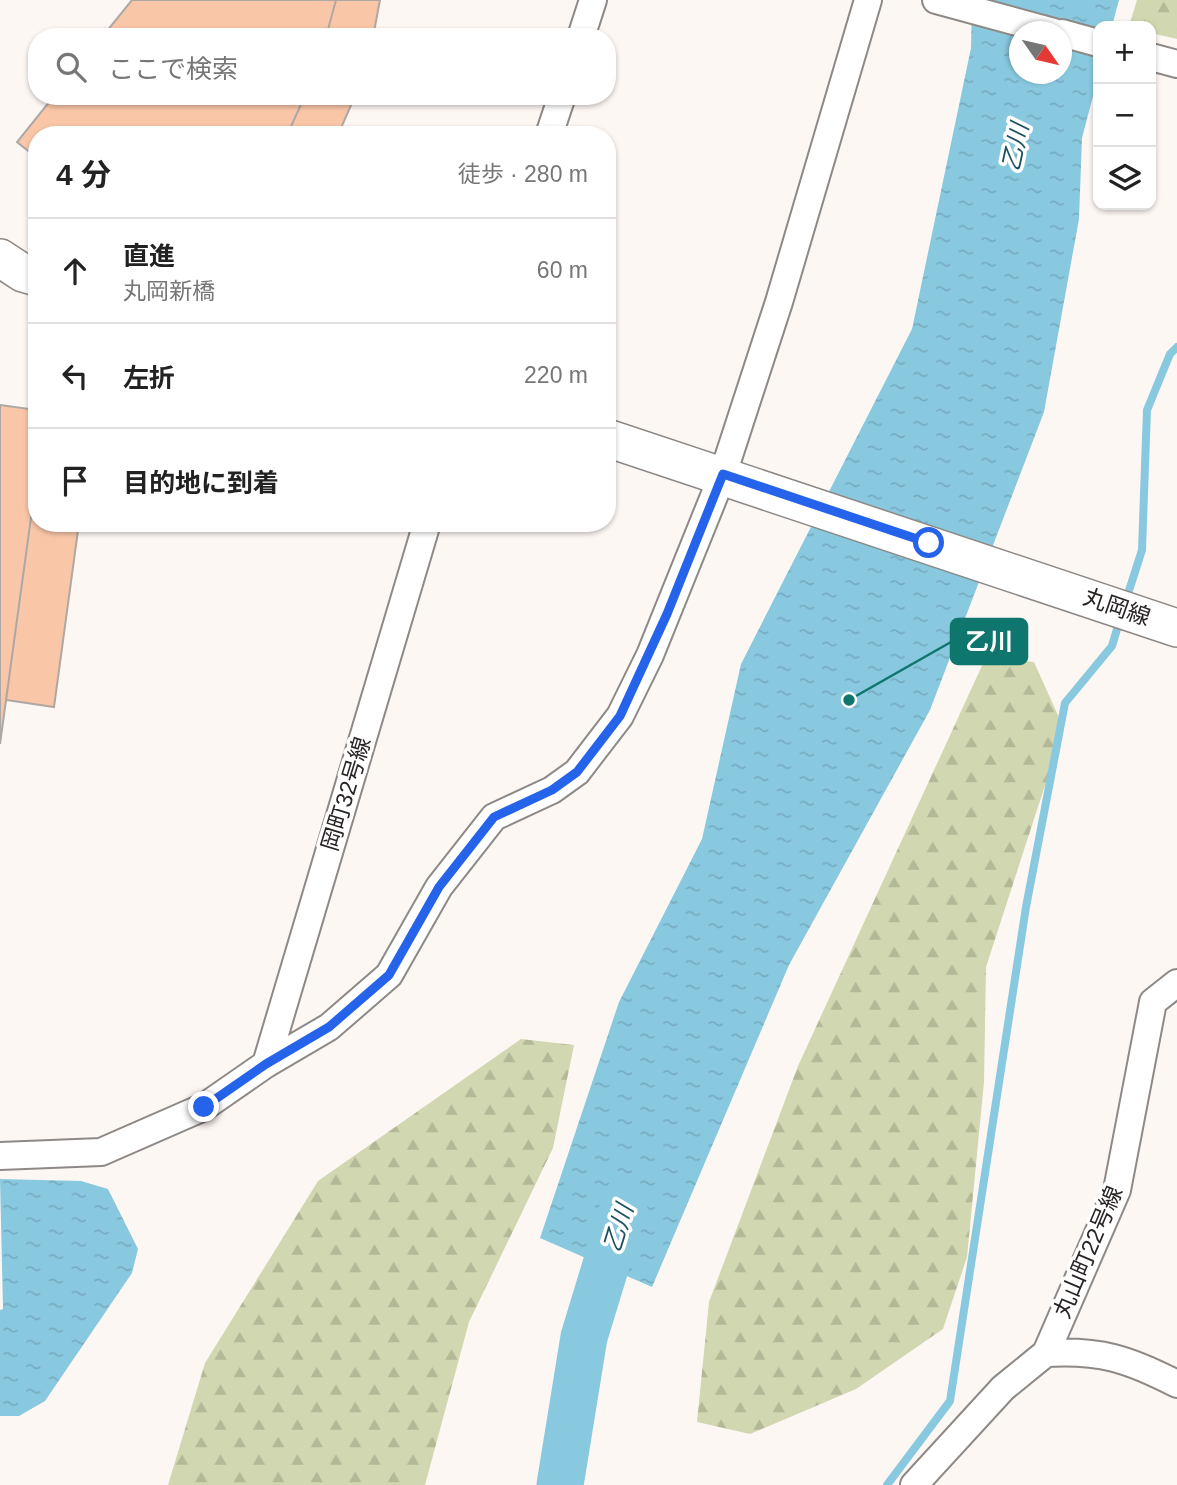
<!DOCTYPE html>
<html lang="ja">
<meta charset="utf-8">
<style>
body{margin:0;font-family:Arial,"Noto Sans JP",sans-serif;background:#f2f2f2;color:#222}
.controls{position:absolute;right:21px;top:21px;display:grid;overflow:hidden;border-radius:14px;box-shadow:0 2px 5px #0004}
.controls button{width:63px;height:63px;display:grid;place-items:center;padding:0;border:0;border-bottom:2px solid #e0e0e0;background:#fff;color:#222;font:35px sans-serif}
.compass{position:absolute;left:1009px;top:21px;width:63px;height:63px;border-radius:50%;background:#fff;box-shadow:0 2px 5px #0004;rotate:124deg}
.stop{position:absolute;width:21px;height:21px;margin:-16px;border:5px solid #2563eb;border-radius:50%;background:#fff}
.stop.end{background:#2563eb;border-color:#fff;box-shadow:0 2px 7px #0008}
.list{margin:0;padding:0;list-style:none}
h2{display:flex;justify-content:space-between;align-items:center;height:91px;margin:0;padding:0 28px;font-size:30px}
h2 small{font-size:23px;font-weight:400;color:#767676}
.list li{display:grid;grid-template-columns:46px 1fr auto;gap:21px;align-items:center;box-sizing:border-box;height:105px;padding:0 28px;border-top:2px solid #e0e0e0}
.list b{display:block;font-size:26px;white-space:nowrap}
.list p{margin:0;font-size:23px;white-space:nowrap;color:#767676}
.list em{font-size:23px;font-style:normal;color:#767676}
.icon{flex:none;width:38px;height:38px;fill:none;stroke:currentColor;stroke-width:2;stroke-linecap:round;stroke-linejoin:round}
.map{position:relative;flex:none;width:1177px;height:1485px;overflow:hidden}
.search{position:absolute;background:#fff;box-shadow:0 2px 5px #0004;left:28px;top:28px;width:588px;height:77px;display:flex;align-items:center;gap:18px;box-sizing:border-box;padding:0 24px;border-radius:28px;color:#767676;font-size:26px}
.panel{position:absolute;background:#fff;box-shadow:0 2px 5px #0004;left:28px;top:126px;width:588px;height:406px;border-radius:28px}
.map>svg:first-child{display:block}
.forest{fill:url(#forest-firs)}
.water{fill:url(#water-ripples);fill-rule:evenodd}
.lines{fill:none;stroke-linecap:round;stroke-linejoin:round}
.stream{stroke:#89c9df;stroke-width:8}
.river{stroke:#89c9df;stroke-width:47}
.building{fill:#fac6a8;stroke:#aea8a5;stroke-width:2}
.street-casing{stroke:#8e8986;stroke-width:30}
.secondary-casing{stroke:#8e8986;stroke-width:40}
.street{stroke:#fff;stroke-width:26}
.secondary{stroke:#fff;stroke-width:37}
.route{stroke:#2563eb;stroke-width:9}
.labels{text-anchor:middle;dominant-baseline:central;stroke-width:7;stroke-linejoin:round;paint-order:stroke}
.street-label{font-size:23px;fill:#282524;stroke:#fff}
.water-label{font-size:24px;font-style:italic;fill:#1e5262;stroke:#fff}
.leader{fill:none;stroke:#0f766e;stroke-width:2.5}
.callout-dot{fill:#0f766e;stroke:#fff;stroke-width:2.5}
.callout{fill:#0f766e;stroke:#0f766e;stroke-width:2.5}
.callout-label{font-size:24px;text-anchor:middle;font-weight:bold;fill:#fff}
</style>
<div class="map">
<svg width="1177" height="1485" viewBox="0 0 1177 1485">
<defs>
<pattern id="forest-firs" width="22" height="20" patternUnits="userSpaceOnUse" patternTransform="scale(1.75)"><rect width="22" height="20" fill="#d1d7b0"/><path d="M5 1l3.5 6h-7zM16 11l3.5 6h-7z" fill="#b3b897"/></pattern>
<pattern id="water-ripples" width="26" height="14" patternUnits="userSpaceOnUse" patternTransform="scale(1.75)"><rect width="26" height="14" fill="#89c9df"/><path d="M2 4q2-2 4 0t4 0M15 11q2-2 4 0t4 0" fill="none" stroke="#76acbf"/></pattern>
</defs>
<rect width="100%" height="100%" fill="#fdf7f4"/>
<path class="forest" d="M1137 0H1177V39L1151 33V26H1129Z
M986 657 1034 662 1061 722 1049 773 986 967 984 1082 967 1257 943 1329 856 1389 750 1434 697 1422 709 1302 798 1066Z
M521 1039 574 1045 553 1148 469 1322 425 1485H168L205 1363 318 1181Z"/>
<path class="water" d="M972 0H1119L1112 26H1098V77L1082 138 1079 219 1044 412 930 710 789 965 652 1287 540 1238 619 1002 702 839 741 664 912 329 971 48ZM1020 32H1062V74H1020Z
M0 1179 81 1181 108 1189 138 1249 132 1273 45 1401 19 1416H0V1310L3 1309Z"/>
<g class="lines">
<path class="stream" d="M1126 600 1142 550 1147 410 1170 354 1177 347
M887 1485 950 1401 1026 907 1065 703 1112 646 1120 619"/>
<path class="river" d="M560 1485 584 1337 624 1206"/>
</g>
<path class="building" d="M132 0H336L326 37H102Z
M336 0H380L373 37H326Z
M54 96H305L287 135H37V158L17 142Z
M305 96H355L338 135H287Z
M0 405 37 410V474L0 744Z
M37 474V523H79L54 707 6 700Z"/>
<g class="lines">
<g class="street-casing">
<path id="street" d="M936 0 1054 32
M1062 33 1098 43
M581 37 593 0
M1151 57 1177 64
M549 135 562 96
M266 1064 427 523
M0 1156 101 1152 204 1107 266 1064 329 1027 389 975 439 887 494 817 552 790 577 772 620 716 650 655 723 474 779 302 868 0
M1046 1353C1101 1350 1128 1359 1177 1384
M914 1485 1003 1388 1046 1353 1117 1190 1153 1002 1177 983"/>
</g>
<g class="secondary-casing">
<path id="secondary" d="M0 258 23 273 37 277
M607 438 1177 628"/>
</g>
<use href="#street" class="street"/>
<use href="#secondary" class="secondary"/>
</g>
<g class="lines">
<path class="route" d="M204 1107 266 1064 329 1027 389 975 439 887 494 817 552 790 577 772 620 716 667 614 723 474 929 543"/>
</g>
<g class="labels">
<g class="street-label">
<text transform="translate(1117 607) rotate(19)">丸岡線</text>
<text transform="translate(346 794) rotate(-73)">岡町32号線</text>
<text transform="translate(1088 1252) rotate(-67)">丸山町22号線</text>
</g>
<g class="water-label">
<text transform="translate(1015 147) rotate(-78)">乙川</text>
<text transform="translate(618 1228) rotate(-73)">乙川</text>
</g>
</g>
<path class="leader" d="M849 700L951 642"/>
<circle class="callout-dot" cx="849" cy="700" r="7"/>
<rect class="callout" x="951" y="619" width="76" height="45" rx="7"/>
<g class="callout-label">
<text x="989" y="650">乙川</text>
</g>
</svg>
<div class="controls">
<button>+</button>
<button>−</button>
<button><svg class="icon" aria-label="layers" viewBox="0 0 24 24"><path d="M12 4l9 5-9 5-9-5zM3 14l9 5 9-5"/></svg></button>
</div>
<svg class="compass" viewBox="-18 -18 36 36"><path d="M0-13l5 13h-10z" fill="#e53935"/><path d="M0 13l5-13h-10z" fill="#767676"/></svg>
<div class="stop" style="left:929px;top:543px"></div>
<div class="stop end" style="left:204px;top:1107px"></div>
<div class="search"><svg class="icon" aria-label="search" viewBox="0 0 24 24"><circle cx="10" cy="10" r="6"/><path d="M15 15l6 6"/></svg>ここで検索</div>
<section class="panel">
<h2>4 分<small>徒歩 · 280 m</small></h2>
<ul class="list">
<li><svg class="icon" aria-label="ahead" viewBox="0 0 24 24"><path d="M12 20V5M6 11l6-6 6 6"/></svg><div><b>直進</b><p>丸岡新橋</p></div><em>60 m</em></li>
<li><svg class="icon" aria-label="left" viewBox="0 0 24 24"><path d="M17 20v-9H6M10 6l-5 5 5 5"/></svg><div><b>左折</b></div><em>220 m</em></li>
<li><svg class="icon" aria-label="arrive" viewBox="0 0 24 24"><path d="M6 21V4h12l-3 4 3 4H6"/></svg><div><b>目的地に到着</b></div></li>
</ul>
</section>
</div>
